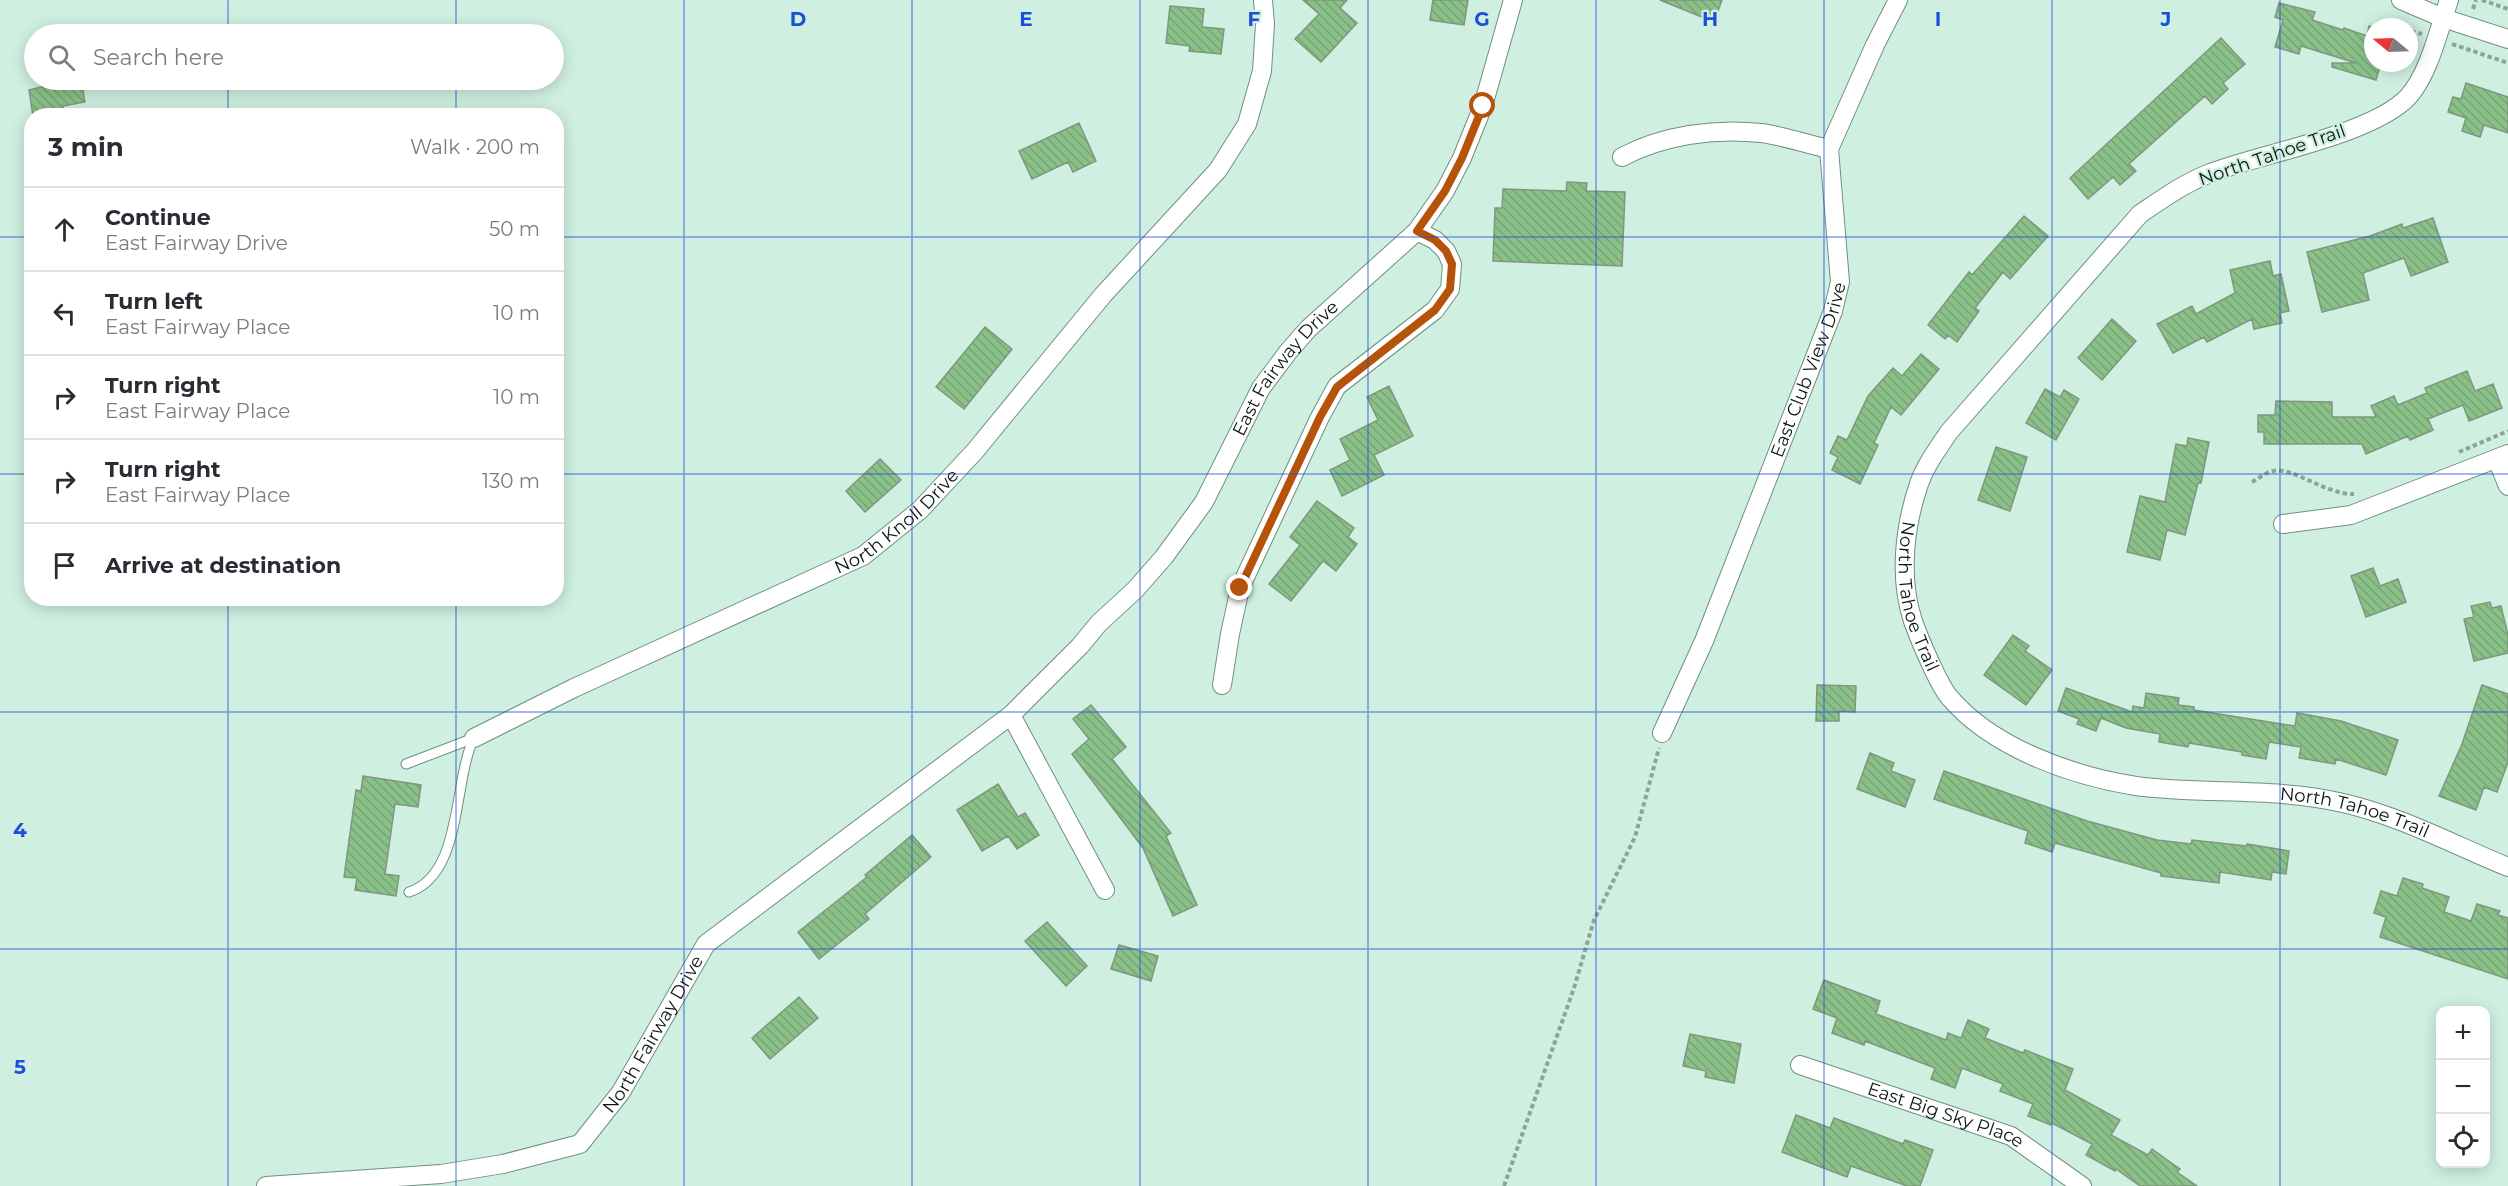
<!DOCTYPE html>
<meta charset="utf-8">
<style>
body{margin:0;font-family:Montserrat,sans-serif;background:#f2f2f3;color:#2b2b33}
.controls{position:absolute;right:18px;bottom:18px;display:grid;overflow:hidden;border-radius:12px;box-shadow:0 3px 15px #0003}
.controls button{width:54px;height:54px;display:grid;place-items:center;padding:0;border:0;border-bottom:2px solid #e1e1e2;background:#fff;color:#2b2b33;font:30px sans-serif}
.compass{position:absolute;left:2364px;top:18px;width:54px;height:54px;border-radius:50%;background:#fff;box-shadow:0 3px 15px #0003;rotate:289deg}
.stop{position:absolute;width:18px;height:18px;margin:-14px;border:4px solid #b45309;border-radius:50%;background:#fff}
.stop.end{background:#b45309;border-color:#fff;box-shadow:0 2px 6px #0008}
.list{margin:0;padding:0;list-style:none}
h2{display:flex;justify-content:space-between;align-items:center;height:78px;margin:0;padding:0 24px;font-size:26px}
h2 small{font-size:20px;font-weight:400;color:#7c7c81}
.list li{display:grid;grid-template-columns:39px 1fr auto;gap:18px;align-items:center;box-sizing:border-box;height:84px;padding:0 24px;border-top:2px solid #e1e1e2}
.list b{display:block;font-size:22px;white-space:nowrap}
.list p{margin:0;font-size:20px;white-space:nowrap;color:#7c7c81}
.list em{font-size:20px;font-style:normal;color:#7c7c81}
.icon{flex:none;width:33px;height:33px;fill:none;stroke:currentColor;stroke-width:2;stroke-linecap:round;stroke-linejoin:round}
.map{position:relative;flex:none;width:2508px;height:1186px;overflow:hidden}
.search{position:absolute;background:#fff;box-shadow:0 3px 15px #0003;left:24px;top:24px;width:540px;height:66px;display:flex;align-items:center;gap:15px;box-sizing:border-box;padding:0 21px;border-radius:33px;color:#7c7c81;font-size:22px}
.panel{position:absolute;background:#fff;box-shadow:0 3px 15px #0003;left:24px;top:108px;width:540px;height:498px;border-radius:24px}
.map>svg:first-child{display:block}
.building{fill:url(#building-back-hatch);stroke:#80967f;stroke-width:1.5}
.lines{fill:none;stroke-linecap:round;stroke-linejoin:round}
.service-casing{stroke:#708f80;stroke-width:11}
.minor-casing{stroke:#708f80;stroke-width:20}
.path{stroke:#8ba599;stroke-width:4;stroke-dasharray:4.5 3;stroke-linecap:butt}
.service{stroke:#fff;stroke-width:9}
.minor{stroke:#fff;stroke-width:18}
.route{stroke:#b45309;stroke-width:8}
.grid{fill:none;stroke:#1d4ed8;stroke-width:1.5;stroke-opacity:0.55}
.labels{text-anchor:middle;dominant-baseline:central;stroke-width:4.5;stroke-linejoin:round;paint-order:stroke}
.street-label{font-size:18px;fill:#0b1712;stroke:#cff0e0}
.grid-label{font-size:20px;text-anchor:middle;font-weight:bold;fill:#1d4ed8;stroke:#cff0e0;stroke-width:4.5;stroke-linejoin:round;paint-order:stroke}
</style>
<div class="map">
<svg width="2508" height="1186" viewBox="0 0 2508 1186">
<defs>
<pattern id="building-back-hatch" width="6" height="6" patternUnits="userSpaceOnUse" patternTransform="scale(1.5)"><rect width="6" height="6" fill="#8ac189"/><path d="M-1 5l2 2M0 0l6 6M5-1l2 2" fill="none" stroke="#76a575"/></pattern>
</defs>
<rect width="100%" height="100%" fill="#cff0e0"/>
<path class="building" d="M1303 0H1347L1340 8 1357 23 1321 62 1295 39 1319 14Z
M1433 0H1468L1464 25 1430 20Z
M1660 0H1722L1714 22Z
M2279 3 2315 12 2312 20 2343 30 2344 28 2367 36 2369 26 2373 27V63H2381L2376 80 2332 67V63H2356L2301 46 2299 54 2275 47 2283 20 2275 17Z
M1170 6 1204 9 1202 27 1224 29 1221 54 1189 51 1190 46 1166 43Z
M2221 38 2245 64 2223 83 2228 89 2212 104 2205 96 2129 164 2136 171 2120 185 2113 177 2088 199 2070 178Z
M52 80H81L85 102 63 106 64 116H33L29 90 53 84Z
M2466 83 2508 97V133L2484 125 2480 137 2462 131 2466 118 2448 112 2453 97 2461 99Z
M1079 123 1096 161 1073 172 1068 162 1032 179 1019 151Z
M1567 182 1587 183 1586 191 1625 192 1622 266 1493 261 1495 208H1502L1503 189 1566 191Z
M2024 216 2048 236 2010 279 2003 272 1975 308 1979 311 1957 342 1948 335 1945 339 1928 325 1969 272 1972 275Z
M2433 218 2448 262 2411 276 2404 258 2363 273 2369 300 2322 312 2307 252 2370 236 2402 224 2403 228Z
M2270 261 2273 276 2281 274 2289 311 2280 313 2282 323 2254 329 2252 319 2207 342 2204 337 2173 353 2157 324 2192 306 2196 314 2235 293 2230 270Z
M2112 319 2136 341 2102 380 2078 358Z
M985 327 1012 349 964 409 936 387Z
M1921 354 1939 369 1901 415 1891 407 1874 443 1878 445 1860 484 1832 470 1838 457 1830 453 1838 436 1847 440 1868 396 1893 368 1902 376Z
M2467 371 2475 391 2493 384 2502 408 2469 421 2463 405 2428 419 2433 430 2410 440 2408 436 2366 454 2362 444H2264V432H2258V415H2275L2276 401 2332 402V417H2376L2371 406 2394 396 2398 405 2427 393 2425 388Z
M1389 386 1413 436 1374 455 1384 475 1342 496 1330 470 1350 460 1340 439 1378 420 1367 397Z
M2045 389 2060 397 2064 390 2079 399 2056 440 2026 423Z
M2188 438 2209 442 2201 483H2198L2185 535 2167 530 2160 560 2127 552 2140 496 2165 502 2176 444 2187 446Z
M1996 447 2027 457 2010 511 1978 500Z
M880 459 901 480 865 512 846 491Z
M1317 501 1354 528 1348 537 1357 544 1336 571 1323 561 1291 601 1269 584 1300 545 1290 537Z
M2373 568 2380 586 2398 579 2406 602 2366 617 2351 576Z
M2490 602 2492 608 2501 606 2508 635V653L2474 661 2464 619 2474 617 2471 606Z
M2013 635 2029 646 2025 651 2052 670 2026 705 1984 675Z
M1817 685 1856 686 1855 712 1839 711V721H1816Z
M2482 685 2508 694V762L2497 792 2484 787 2476 810 2439 796 2462 744Z
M2066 688 2132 712 2133 706 2144 708 2146 693 2179 698 2178 705 2194 707V710L2295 726 2297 713 2341 721 2398 740 2386 775 2336 759 2335 764 2299 758 2301 747 2269 742 2266 759 2242 755V752L2189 743 2188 747 2159 742 2160 734 2126 728 2101 718 2096 731 2077 724 2079 719 2058 711Z
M1091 705 1126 747 1112 759 1171 833 1166 836 1197 905 1173 916 1143 848 1072 754 1089 739 1073 719Z
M1870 753 1894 763 1891 771 1915 780 1905 807 1857 789Z
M1944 771 2087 821 2157 840 2191 844 2192 840 2247 846V844L2289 851 2286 874 2272 872 2271 880 2220 872 2219 883 2161 876V873L2055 843 2052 852 2025 843 2028 831 1934 799Z
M363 776 421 785 418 807 395 804 385 874 399 876 396 896 355 890 357 878 344 877 356 790 361 791Z
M998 784 1018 817 1025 813 1039 835 1017 849 1008 836 982 851 957 810Z
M912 835 931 857 865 914 869 919 819 959 798 932 867 877 865 875Z
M2403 878 2423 884 2422 888 2449 897 2444 912 2471 921 2477 904 2500 911 2498 915 2508 918V979L2380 937 2386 917 2374 913 2381 891 2397 896Z
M1047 922 1087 966 1066 986 1025 941Z
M1119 945 1158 956 1151 981 1111 969Z
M1824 980 1880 1001 1876 1014 1946 1040 1948 1033 1961 1038 1968 1020 1989 1029 1985 1038 2023 1053 2025 1050 2073 1069 2065 1090 2120 1120 2111 1135 2148 1155 2152 1149 2180 1169 2177 1172 2197 1186H2140L2116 1169 2115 1171 2086 1155 2092 1144 2052 1123 2051 1125 2028 1116 2033 1104 2000 1091 2003 1084 1962 1068 1955 1088 1931 1079 1935 1068 1865 1041 1864 1045 1832 1033 1837 1018 1813 1009Z
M799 997 818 1018 770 1059 752 1038Z
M1690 1034 1741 1044 1734 1083 1705 1077 1706 1071 1683 1066Z
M1796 1115 1830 1128 1834 1118 1903 1144 1905 1140 1933 1150 1920 1186H1907L1851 1166 1847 1177 1782 1152Z"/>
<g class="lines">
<g class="service-casing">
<path id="service" d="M406 764 474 738
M409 892C463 875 453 780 474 738"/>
</g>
<g class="minor-casing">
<g id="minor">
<path d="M2401 0 2443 18 2508 39"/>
<path id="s1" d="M2449 0C2439 29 2429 74 2408 97 2372 135 2259 154 2208 174 2183 184 2162 199 2140 214L1949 432C1937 450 1924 467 1918 487 1904 529 1899 579 1913 621 1919 638 1939 686 1950 698 1993 748 2072 776 2136 786 2204 795 2275 787 2343 803 2400 816 2454 845 2508 867"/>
<path d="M1622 157C1663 135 1715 128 1761 133 1784 136 1806 144 1829 149"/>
<path d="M2497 459 2508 486"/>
<path d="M2283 524 2351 515 2508 454"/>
<path d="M1222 685 1230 634 1240 588 1320 417 1337 386 1435 310 1450 289 1452 264 1446 251 1435 240 1417 231"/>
<path d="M1011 715 1105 890"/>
<path id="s2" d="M1662 733 1704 641 1833 311 1840 282 1829 149 1875 45 1898 0"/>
<path id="s3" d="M474 738 574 688 863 556 920 510 975 451 1103 295 1218 170 1247 124 1262 71 1265 24 1263 0"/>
<path id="s4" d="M1800 1065 2011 1136 2082 1186"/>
<path id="s5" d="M266 1186 441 1174 503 1164 580 1144 621 1092 706 944 1011 715 1080 646 1099 623 1135 590 1164 557 1204 502 1261 388 1288 352 1308 329 1417 231 1445 191 1462 158 1483 106 1513 0"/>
</g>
</g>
<path class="path" d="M2482 0 2508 9
M2473 9 2476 0
M2411 31 2422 34
M2452 44 2508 63
M2459 452 2508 431
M2252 482C2258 479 2266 472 2273 471 2292 466 2326 495 2354 494
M1504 1186 1574 988 1594 920 1635 837 1659 748"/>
<use href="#service" class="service"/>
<use href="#minor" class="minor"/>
</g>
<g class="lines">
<path class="route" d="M1240 588 1320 417 1337 387 1435 310 1450 289 1452 264 1446 251 1435 240 1417 231 1445 191 1462 158 1483 106"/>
</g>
<path class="grid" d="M228 0V34M456 0V34M684 0V1186M912 0V1186M1140 0V1186M1368 0V1186M1596 0V1186M1824 0V1186M2052 0V1186M2280 0V1186M228 80V116M456 80V116M0 237H32M556 237H2508M0 474H32M556 474H2508M228 598V1186M456 598V1186M0 712H2508M0 949H2508"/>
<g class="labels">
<g class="street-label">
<text transform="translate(2272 155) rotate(-19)">North Tahoe Trail</text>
<text stroke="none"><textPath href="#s2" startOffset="392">East Club View Drive</textPath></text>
<text stroke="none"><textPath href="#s5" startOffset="1382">East Fairway Drive</textPath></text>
<text stroke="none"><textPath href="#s3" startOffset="477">North Knoll Drive</textPath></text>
<text stroke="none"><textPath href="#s1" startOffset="867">North Tahoe Trail</textPath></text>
<text stroke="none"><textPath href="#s1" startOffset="1407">North Tahoe Trail</textPath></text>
<text stroke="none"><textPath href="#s5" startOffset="450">North Fairway Drive</textPath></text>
<text stroke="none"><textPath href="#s4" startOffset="154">East Big Sky Place</textPath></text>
</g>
</g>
<g class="grid-label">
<text x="798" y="26">D</text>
<text x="1026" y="26">E</text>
<text x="1254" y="26">F</text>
<text x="1482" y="26">G</text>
<text x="1710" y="26">H</text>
<text x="1938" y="26">I</text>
<text x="2166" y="26">J</text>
<text x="20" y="837">4</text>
<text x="20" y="1074">5</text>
</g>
</svg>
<div class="controls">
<button>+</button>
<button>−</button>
<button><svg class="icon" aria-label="locate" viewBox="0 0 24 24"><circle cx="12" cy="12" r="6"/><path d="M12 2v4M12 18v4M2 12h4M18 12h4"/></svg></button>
</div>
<svg class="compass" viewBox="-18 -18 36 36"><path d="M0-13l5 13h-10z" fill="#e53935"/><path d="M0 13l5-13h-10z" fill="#7c7c81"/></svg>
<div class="stop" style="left:1483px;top:106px"></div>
<div class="stop end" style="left:1240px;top:588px"></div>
<div class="search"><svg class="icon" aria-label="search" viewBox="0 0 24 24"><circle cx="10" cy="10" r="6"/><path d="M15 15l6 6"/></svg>Search here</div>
<section class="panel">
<h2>3 min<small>Walk · 200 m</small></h2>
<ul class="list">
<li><svg class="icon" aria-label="ahead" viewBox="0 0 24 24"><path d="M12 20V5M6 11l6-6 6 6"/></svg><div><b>Continue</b><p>East Fairway Drive</p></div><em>50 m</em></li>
<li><svg class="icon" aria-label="left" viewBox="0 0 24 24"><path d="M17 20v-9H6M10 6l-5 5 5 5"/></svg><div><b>Turn left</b><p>East Fairway Place</p></div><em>10 m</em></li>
<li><svg class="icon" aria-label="right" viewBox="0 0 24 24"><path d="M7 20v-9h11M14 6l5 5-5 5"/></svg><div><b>Turn right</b><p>East Fairway Place</p></div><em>10 m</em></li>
<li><svg class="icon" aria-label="right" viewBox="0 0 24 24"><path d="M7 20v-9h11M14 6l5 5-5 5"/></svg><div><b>Turn right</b><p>East Fairway Place</p></div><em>130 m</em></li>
<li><svg class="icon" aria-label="arrive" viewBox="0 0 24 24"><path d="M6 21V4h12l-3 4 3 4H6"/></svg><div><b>Arrive at destination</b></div></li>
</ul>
</section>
</div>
